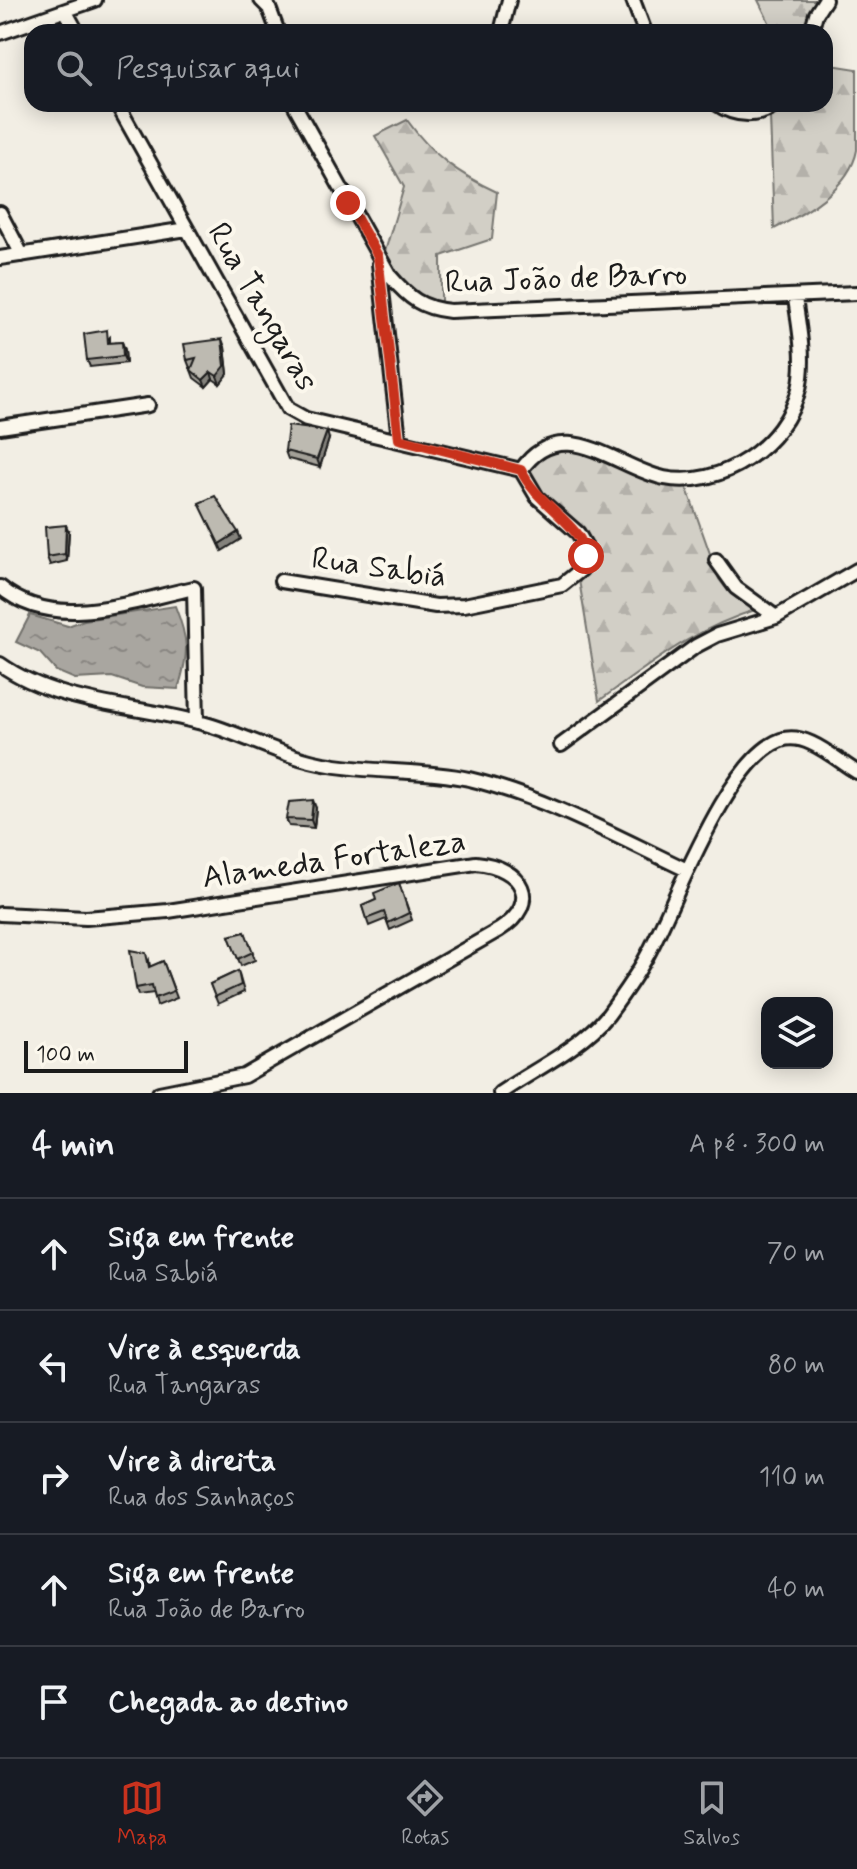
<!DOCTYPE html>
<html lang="pt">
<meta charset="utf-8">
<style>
body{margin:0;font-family:Mynerve,sans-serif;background:#20242c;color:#f1f3f6}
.controls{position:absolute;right:24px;bottom:24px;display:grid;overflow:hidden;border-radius:16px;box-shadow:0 4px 20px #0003}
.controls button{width:72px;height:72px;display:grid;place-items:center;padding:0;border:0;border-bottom:2px solid #363941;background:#171b24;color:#f1f3f6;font:40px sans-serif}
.scale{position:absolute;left:24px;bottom:20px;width:164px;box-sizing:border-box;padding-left:8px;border:4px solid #1c1c1c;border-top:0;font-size:22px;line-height:28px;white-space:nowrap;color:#1c1c1c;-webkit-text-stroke:6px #fbf7ec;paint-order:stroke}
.stop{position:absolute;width:24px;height:24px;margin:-18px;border:6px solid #c8321e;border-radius:50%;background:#fff}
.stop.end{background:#c8321e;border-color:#fff;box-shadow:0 2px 8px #0008}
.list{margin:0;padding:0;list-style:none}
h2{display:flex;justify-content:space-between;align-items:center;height:104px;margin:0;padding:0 32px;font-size:34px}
h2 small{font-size:26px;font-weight:400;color:#9ea1a6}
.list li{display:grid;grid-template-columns:52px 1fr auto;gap:24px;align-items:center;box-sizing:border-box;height:112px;padding:0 32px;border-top:2px solid #363941}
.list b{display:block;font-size:30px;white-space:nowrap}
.list p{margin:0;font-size:26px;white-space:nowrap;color:#9ea1a6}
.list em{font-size:26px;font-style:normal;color:#9ea1a6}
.icon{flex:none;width:44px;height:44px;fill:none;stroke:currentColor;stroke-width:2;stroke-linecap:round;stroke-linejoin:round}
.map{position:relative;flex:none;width:857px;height:1093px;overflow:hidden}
.search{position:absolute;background:#171b24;box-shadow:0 4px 20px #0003;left:24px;right:24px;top:24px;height:88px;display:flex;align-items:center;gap:20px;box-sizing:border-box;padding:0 28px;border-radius:24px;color:#9ea1a6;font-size:30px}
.sheet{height:664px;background:#171b24}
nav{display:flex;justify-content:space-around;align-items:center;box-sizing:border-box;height:112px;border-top:2px solid #363941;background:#171b24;font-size:22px;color:#9ea1a6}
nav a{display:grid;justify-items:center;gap:4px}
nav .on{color:#c8321e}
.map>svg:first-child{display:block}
.forest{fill:url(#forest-firs);stroke:#777671;stroke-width:2}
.water{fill:url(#water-ripples);stroke:#716f6b;stroke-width:2}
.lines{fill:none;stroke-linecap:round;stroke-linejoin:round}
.minor-casing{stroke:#1c1c1c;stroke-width:18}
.minor{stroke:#fbf7ec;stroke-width:12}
.wall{fill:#a3a098;stroke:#1c1c1c;stroke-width:2}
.shaded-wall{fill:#84827c;stroke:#1c1c1c;stroke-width:2}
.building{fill:#bdbab1;stroke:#1c1c1c;stroke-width:2}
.route{stroke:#c8321e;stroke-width:10}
.labels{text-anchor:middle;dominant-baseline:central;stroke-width:8;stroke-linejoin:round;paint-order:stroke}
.street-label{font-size:32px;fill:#1c1c1c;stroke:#fbf7ec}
</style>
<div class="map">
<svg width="857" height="1093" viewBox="0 0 857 1093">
<defs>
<pattern id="forest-firs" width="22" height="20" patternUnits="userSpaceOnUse" patternTransform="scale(2)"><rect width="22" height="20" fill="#d2cfc6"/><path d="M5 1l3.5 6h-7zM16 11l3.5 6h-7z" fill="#b4b1aa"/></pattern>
<pattern id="water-ripples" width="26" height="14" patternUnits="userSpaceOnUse" patternTransform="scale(2)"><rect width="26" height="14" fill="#a9a6a0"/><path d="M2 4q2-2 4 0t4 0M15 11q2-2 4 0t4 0" fill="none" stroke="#898682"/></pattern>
</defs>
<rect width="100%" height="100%" fill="#f2eee4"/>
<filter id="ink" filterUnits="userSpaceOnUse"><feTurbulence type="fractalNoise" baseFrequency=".0125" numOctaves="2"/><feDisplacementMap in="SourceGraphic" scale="16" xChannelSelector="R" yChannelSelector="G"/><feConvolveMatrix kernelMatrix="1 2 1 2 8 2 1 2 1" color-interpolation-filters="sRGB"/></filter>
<g filter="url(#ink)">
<path class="forest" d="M758 0H823L808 32H774Z
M825 64 857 69C857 95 857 125 857 150 850 188 804 214 774 229L770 116 793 104H825Z
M407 120C432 155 458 174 497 192L492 239 441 256V305L412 295 384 255 404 187 375 136Z
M552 448H577L684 480 719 579 728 591 761 608C693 629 656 660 599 701L579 580C582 576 589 570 591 565 600 540 541 497 526 475L533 458Z"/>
<path class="water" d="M175 606C189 641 189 654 178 689L142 687 112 677 75 679 56 671 40 653 16 642 30 615 68 626 84 620Z"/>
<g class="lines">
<g class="minor-casing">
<path id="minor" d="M261 0 269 8 278 32
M633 0 645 32
M66 12 77 32
M501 32 509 0
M811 32 816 14 825 0
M0 33 95 0
M117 104 288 409 306 419 521 470
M294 104 390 276C409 298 421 308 450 311L857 293
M573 104H579
M717 104C735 117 760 118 777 104
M0 213 22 255
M0 258 187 229
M379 264 399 439
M0 427 148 405
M716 560 736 588 776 617
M281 581 436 606 464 605 562 585 582 569 585 545 578 533 537 497 521 470C562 411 616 468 664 478 721 489 785 446 799 389 806 359 799 328 795 298
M0 587C55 633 131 601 194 588L197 722
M0 664C59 706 141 705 209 725 249 737 288 759 330 765 376 773 422 769 469 779 545 797 617 837 687 870
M561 745 696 646 717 635 776 617 857 570
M0 914 86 918 168 911 476 863C522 867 543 902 499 930L244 1076 159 1093
M500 1093C535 1069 581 1048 608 1015 622 996 637 975 648 954 675 904 727 759 781 740 807 731 836 760 857 772"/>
</g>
<use href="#minor" class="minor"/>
</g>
<path class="wall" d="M110 337V343L122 342 125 350 126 363 90 367 87 360Z
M225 347 228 374 220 384 213 379 206 387 194 378 191 370 193 367 190 368 187 360Z
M329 439 320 467 288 459 285 451Z
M69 532 67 561 50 565 47 557Z
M316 808 314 828 289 826 286 819Z
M399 883 412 920 390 930 386 919 369 926 362 906 376 900Z
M245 932 255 960 241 966 229 936Z
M149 960 150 967 163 961 177 998 157 1006 154 993 138 995 136 988Z
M238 971 244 992 218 1004 210 984Z"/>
<path class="shaded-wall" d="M222 339 225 347 228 374 220 384 217 376Z
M122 342 125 350 126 363 123 356Z
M211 372 213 379 206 387 203 380Z
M327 431 329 439 320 467 317 459Z
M66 525 69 532 67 561 65 554Z
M238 532 241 539 222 551 219 544Z
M313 800 316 808 314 828 311 820Z"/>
<path class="building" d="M107 330 108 343 122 342 123 356 87 360 84 334Z
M222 339 225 366 217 376 211 372 203 380 191 370 196 358 187 360 184 344Z
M288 426 327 431 317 459 285 451Z
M215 496 238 532 219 544 199 503Z
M66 525 65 554 47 557 45 527Z
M313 800 311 820 286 819 289 802Z
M399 883 409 913 388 923 384 912 366 919 362 906 376 900 374 893Z
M245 932 253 952 238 959 229 936Z
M130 950 146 953 149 967 163 961 174 991 155 998 152 985 136 988Z
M238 971 241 985 215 997 210 984Z"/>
</g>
<g class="lines" filter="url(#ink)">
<path class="route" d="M348 203 378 256 399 439 521 470C536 504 584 526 586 556"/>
</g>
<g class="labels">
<g class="street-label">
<text transform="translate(566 279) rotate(-2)">Rua João de Barro</text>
<text transform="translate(262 307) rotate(60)">Rua Tangaras</text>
<text transform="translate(379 568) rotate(8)">Rua Sabiá</text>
<text transform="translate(334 860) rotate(-8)">Alameda Fortaleza</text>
</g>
</g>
</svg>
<div class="controls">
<button><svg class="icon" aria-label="layers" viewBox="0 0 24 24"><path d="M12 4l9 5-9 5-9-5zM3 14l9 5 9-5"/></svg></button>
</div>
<div class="scale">100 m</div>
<div class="stop" style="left:586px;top:556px"></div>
<div class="stop end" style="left:348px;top:203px"></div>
<div class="search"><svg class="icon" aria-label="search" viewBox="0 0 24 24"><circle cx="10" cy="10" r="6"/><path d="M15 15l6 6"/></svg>Pesquisar aqui</div>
</div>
<section class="sheet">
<h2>4 min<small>A pé · 300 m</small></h2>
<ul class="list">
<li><svg class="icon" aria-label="ahead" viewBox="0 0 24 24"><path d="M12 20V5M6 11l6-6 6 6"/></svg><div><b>Siga em frente</b><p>Rua Sabiá</p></div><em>70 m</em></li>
<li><svg class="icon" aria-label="left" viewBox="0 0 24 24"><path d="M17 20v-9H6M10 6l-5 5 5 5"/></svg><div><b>Vire à esquerda</b><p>Rua Tangaras</p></div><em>80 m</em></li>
<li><svg class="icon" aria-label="right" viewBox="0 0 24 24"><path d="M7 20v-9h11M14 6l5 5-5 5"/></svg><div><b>Vire à direita</b><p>Rua dos Sanhaços</p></div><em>110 m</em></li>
<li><svg class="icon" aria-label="ahead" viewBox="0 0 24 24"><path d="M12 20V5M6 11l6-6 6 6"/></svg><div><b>Siga em frente</b><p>Rua João de Barro</p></div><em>40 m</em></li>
<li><svg class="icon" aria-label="arrive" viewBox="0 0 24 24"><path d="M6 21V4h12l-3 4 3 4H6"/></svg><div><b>Chegada ao destino</b></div></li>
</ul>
</section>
<nav>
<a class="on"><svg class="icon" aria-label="map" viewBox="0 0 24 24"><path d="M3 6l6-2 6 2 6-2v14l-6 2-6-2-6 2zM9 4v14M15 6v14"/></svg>Mapa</a>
<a><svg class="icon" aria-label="directions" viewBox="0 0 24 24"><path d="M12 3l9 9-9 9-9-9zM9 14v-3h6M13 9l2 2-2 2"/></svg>Rotas</a>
<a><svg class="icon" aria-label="saved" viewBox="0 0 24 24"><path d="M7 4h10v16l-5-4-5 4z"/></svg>Salvos</a>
</nav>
